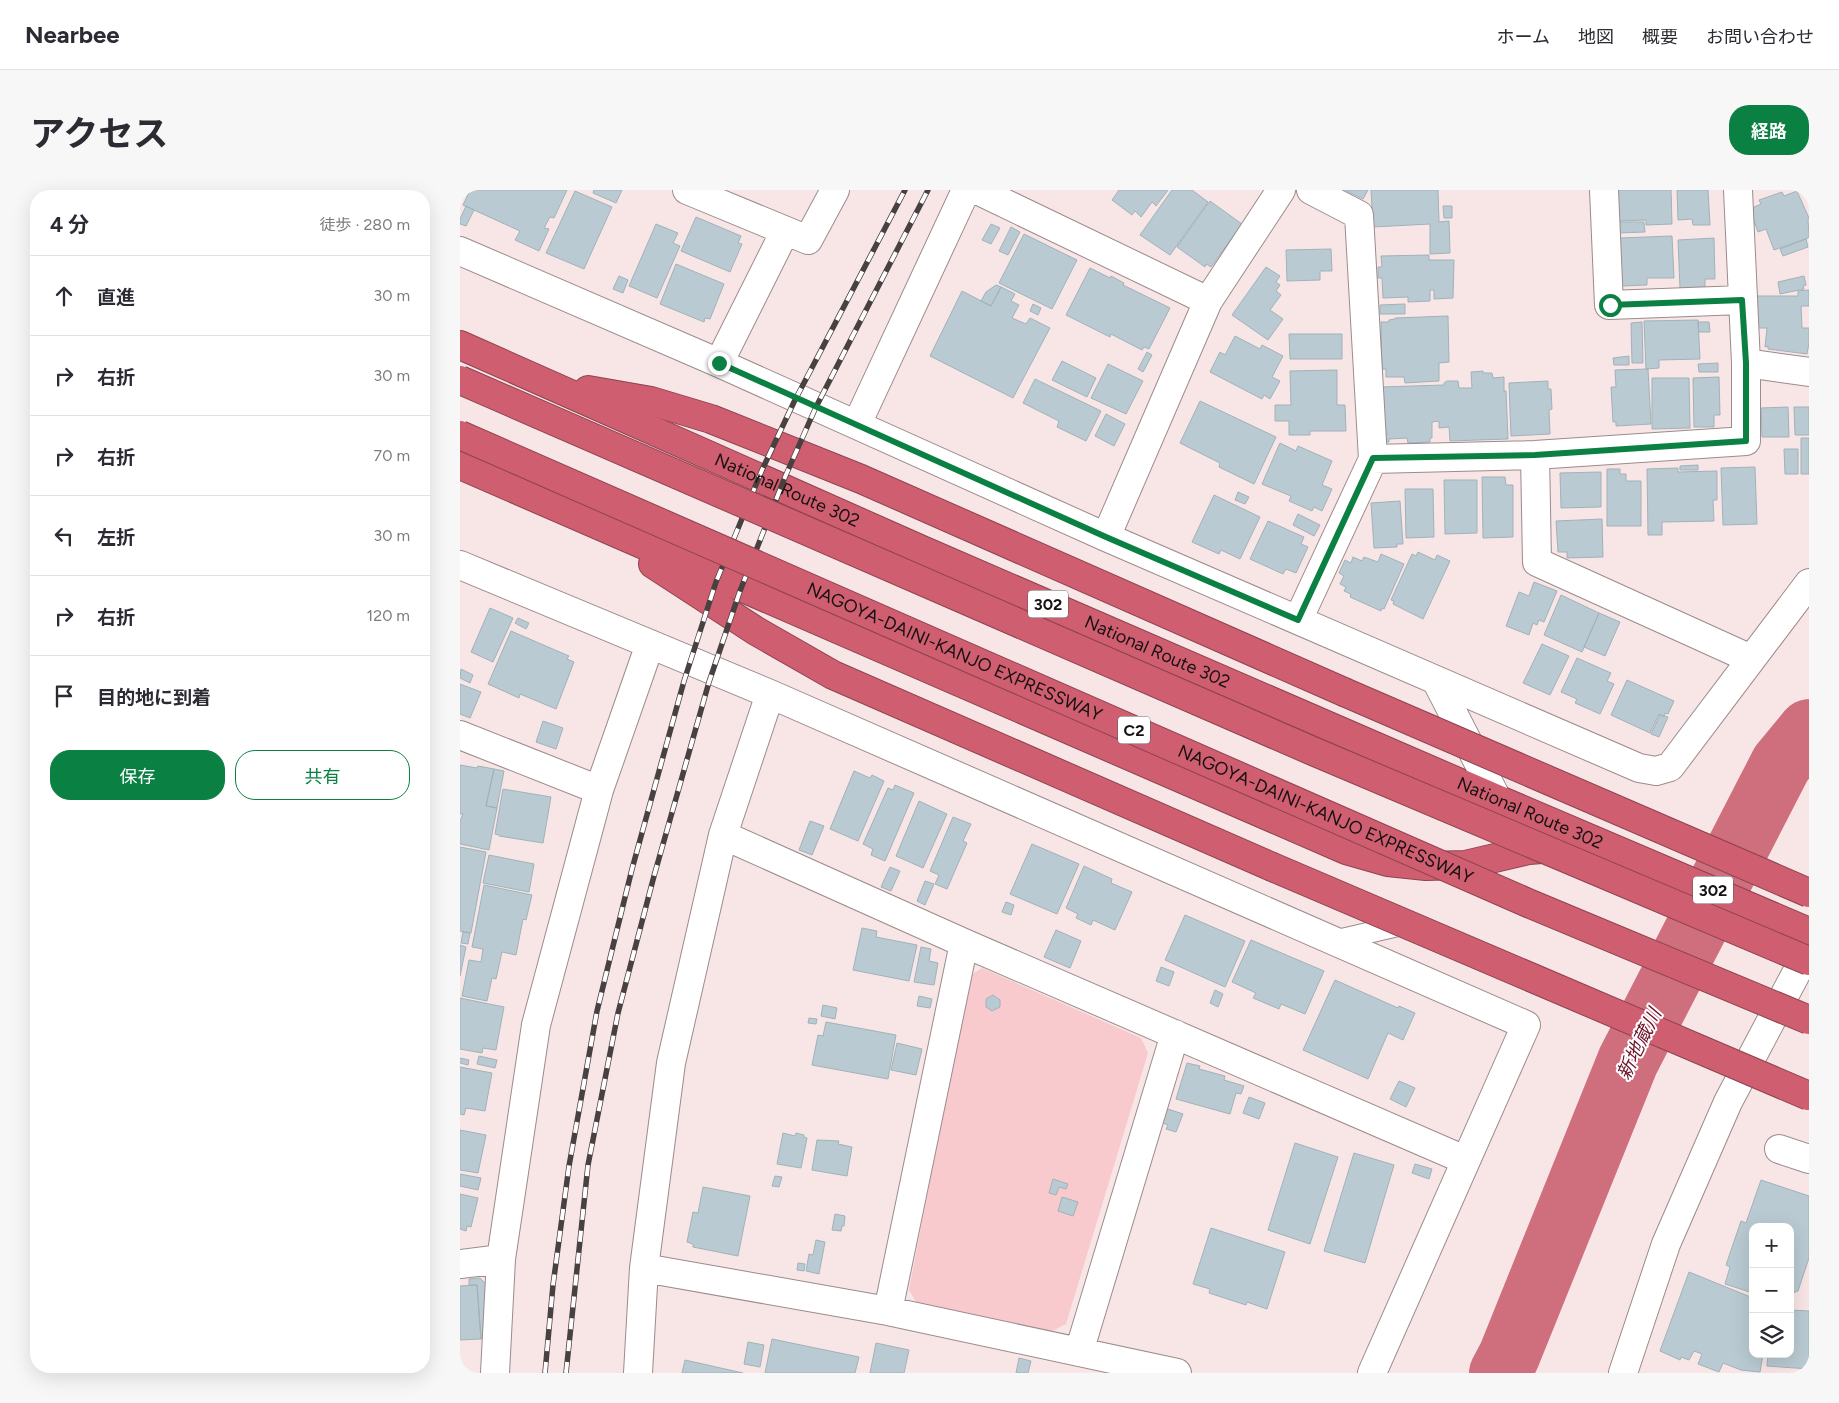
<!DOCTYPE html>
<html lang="ja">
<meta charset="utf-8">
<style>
body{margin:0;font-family:Figtree,"Noto Sans JP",sans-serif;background:#f7f7f7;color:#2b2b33}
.controls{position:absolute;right:15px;bottom:15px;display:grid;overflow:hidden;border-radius:10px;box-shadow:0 5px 20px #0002}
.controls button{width:45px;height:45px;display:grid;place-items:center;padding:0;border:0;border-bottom:1px solid #e1e1e2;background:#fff;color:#2b2b33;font:25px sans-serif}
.stop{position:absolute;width:15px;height:15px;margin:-11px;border:4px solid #0b8043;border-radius:50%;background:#fff}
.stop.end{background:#0b8043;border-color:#fff;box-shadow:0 1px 5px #0008}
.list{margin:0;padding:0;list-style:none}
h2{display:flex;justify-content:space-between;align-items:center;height:65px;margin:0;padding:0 20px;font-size:21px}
h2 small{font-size:16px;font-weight:400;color:#7c7c81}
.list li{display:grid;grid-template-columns:32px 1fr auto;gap:15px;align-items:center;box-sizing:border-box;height:80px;padding:0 20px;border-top:1px solid #e1e1e2}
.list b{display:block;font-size:19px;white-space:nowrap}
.list em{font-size:16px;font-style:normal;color:#7c7c81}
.actions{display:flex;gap:10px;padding:15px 20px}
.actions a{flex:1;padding:11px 0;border:1px solid #0b8043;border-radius:20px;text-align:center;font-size:18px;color:#0b8043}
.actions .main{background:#0b8043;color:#fff}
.icon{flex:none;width:28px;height:28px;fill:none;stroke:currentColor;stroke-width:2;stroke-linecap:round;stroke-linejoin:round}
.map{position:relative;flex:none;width:1349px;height:1183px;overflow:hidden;border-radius:20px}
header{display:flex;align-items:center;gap:30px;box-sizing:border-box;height:70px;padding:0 25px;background:#fff;border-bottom:1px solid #e1e1e2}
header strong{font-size:24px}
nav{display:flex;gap:28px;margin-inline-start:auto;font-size:18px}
.intro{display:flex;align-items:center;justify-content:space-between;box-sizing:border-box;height:120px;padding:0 30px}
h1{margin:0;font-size:35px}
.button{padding:12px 22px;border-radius:20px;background:#0b8043;color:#fff;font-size:18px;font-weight:700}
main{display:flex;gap:30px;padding:0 30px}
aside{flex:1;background:#fff;border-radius:20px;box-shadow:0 5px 20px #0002}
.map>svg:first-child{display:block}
.green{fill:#f8c9cd}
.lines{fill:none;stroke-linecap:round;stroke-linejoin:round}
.river{stroke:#cf6e7c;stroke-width:62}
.building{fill:#b9cad2;stroke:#a1b2b9}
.lane-casing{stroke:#9c8b8c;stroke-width:22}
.street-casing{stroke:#9c8b8c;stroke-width:30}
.highway-casing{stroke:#8e434f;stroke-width:30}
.lane{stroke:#fff;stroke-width:20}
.street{stroke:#fff;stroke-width:28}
.highway{stroke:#ce5e70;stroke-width:28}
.rail-casing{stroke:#494040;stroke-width:5.5}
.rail{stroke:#fff;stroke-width:4;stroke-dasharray:11;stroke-linecap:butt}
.highway-bridge-casing{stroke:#8e434f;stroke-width:30;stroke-linecap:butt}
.highway-bridge{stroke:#ce5e70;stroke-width:28}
.route{stroke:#0b8043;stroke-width:6}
.labels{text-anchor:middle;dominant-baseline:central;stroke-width:4;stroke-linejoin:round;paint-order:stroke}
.shield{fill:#fff;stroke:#5d5858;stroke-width:1}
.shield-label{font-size:16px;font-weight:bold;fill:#171111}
.street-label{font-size:18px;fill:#171111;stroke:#fff}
.water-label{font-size:19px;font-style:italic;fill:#6d142a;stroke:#fff}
</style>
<header>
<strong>Nearbee</strong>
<nav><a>ホーム</a><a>地図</a><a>概要</a><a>お問い合わせ</a></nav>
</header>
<div class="intro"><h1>アクセス</h1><a class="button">経路</a></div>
<main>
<aside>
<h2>4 分<small>徒歩 · 280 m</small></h2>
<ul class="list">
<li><svg class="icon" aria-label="ahead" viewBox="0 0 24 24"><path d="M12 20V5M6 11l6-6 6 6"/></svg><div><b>直進</b></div><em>30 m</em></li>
<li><svg class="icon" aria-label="right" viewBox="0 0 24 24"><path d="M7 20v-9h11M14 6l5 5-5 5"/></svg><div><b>右折</b></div><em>30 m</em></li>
<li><svg class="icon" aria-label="right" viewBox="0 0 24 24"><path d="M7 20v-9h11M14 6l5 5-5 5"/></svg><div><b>右折</b></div><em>70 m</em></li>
<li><svg class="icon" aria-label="left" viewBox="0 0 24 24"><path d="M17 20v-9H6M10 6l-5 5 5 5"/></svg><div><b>左折</b></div><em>30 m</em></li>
<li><svg class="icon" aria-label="right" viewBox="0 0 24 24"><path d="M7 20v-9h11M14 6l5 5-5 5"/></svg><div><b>右折</b></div><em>120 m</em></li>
<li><svg class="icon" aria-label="arrive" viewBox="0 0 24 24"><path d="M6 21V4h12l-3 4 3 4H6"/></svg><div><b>目的地に到着</b></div></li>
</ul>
<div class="actions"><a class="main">保存</a><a>共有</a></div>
</aside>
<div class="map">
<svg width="1349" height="1183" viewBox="0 0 1349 1183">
<rect width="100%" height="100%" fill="#f8e5e6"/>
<path class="green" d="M522 778 681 848 688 863 606 1134 592 1141 458 1115 449 1100 509 786Z"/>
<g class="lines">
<path class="river" d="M1040 1183 1049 1166 1168 871 1321 574 1349 540"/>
</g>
<path class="building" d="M10 0H107L94 28 90 27 84 38 89 39 79 61 55 50 60 41 3 15Z
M134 0H162L156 13 133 3Z
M659 0H708L696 16 692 12 681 27 675 21 672 25 652 10Z
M712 0H732L748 12 710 65 680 45Z
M885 0H908L903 9Z
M911 0H978L979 32 989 31 990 63 970 64V34L913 37Z
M1158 0H1211L1212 34 1186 35V30L1159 31Z
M1217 0H1248L1250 35H1233L1232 29 1218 30Z
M115 1 152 17 124 79 86 63Z
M1337 1 1349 28 1348 30 1349 46 1348 48 1314 60 1306 39 1298 42 1290 19 1301 14 1299 10 1322 2 1324 6Z
M750 11 782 34 751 77 746 74 745 77 717 57Z
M6 16 14 20 6 36 0 34V29Z
M983 16H992V28H984Z
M236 27 281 46 278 53 282 54 270 82 221 61Z
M1158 32H1184L1185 42 1158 43Z
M196 34 218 43 213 53 220 56 197 108 169 96Z
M531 34 540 38 531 54 522 50Z
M551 37 560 42 548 65 539 61Z
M564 44 617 70 592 119 539 93Z
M1212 46 1214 88H1187V95L1162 96 1160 48Z
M1254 48 1255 89H1245V97L1220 98 1218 50Z
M1346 49 1348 57 1323 66 1320 59Z
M871 59 872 81H860V90L827 91 826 60Z
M969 65V70H994L993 108 974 109V100H970V111L948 112V107L923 108 922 88H918V77H922L921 66Z
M216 74 264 94 250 129 245 128 244 132 200 114Z
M806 77 820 86 816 92 820 95 816 101 821 105 810 120 823 129 808 150 772 125Z
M630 78 650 88 651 86 664 93 663 95 710 118 689 159 684 157 682 160 651 144 650 147 606 125Z
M159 86 168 90 163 103 153 99Z
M1344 86 1346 95 1343 96 1344 99 1320 104 1318 92Z
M536 95 541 97 531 116 521 111 526 102Z
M541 97 555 104 551 111 559 115 552 128 566 134 570 128 590 138 553 208 470 166 502 101 531 116Z
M1349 100V116H1341L1342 138H1349V153L1347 164 1308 159V156L1305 157 1307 138H1295V106H1338V101Z
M573 114 581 118 578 125 570 121Z
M945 114V124H920V115Z
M988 126 989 172 979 173V191L945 193 944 187H926V179H922L921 132H929V130L935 129V128Z
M1238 130 1240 169 1199 170V178L1186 179 1184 131Z
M1182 132 1183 173H1172L1171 133Z
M1238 132H1249L1250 142H1239Z
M829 144H882V169H830Z
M775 146 800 159 802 155 823 166 812 187 820 191 810 209 804 205 802 209 750 182 760 162 765 165Z
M687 162 692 165 683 182 678 179Z
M1169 166V175H1154L1153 168Z
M602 171 636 188 627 207 592 190Z
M1258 173V182H1239L1238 174Z
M648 174 683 191 666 224 631 208Z
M1188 179 1191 234 1156 236V232H1153L1151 197H1156L1155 180Z
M877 180V215H885L886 241H850V245H829V231H815V215H831L830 181Z
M1023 181V183H1032L1033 188 1044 187V201H1046L1048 249 990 251 989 237 979 238V231L972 232V248H970V252L948 253 947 248 929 249V252H924V245L927 244V241H923L921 197 984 195V193L987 191H998L999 198H1012L1011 182Z
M1259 187 1260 225H1254V237H1234L1233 188Z
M1192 188H1229L1230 238 1192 239Z
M575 189 641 221 626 251 597 237 599 231 563 213Z
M1088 191V199H1091L1092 219 1089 220 1090 244 1051 246 1049 193Z
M740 211 816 247 794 294 759 277 760 273 720 253Z
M1328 217 1329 247H1302L1301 218Z
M1334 217H1349V245H1335Z
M646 224 665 234 654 256 635 246Z
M1341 248H1349V284H1341Z
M820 253 836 261 838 256 872 271 862 295 872 299 862 321 854 317 852 321 829 311 831 306 802 294Z
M1324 259H1338V284H1325Z
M1238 275V280H1220V276Z
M1295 277 1297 334 1263 335 1261 278Z
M1218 278V282L1257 281V310H1253L1254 331 1202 332V345H1188L1187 279Z
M1147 279H1160V284H1166V291H1181V336H1147Z
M1141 282V317L1101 318 1100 283Z
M1022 287H1045L1046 295H1053V347L1023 348Z
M984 290H1017V343L985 344Z
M945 299H973L974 347 946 348Z
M778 302 789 307 785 314 775 310Z
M754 305 800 327 780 369 761 360 759 364 732 352Z
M940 311 943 354H937V357L914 358 911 313Z
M838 324 860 335 854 346 833 335Z
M1142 329 1143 367 1107 368V362H1098L1096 331Z
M808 331 844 347 841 354 848 357 836 383 826 379 823 384 790 369Z
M958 362 975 370 977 365 990 371 963 429 933 414 934 411 931 410 952 364 956 366Z
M921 364 944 374 924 419 922 418 921 421 890 407 891 404 884 401 886 397 880 394 884 386 879 383 885 370 891 373 893 367 902 371 904 367 918 372Z
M1074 392 1097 401 1084 432 1079 430 1077 435 1073 433 1069 445 1046 436 1059 402 1069 406Z
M1101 405 1139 423 1122 462 1084 445Z
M30 418 53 428 33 472 11 462Z
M1139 423 1160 432 1145 466 1124 457Z
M58 428 69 433 66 439 55 433Z
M51 441 109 466 107 469 114 472 96 519 60 504 59 508 28 494Z
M1082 454 1109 466 1090 505 1063 493Z
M1117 468 1151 483 1147 491 1154 494 1140 524 1115 513 1117 509 1101 502Z
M1 479 13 485 10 493 0 488Z
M1167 490 1214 511 1208 524 1205 523 1204 527 1199 524 1190 543 1151 525Z
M0 494 21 502 10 528 0 524Z
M1200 525 1208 527 1199 547 1191 544Z
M83 531 103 538 96 559 76 552Z
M0 575 17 578 18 576 34 579 26 616 37 618 29 660 0 654V631L3 624H0Z
M34 579 44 581 37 618 26 616Z
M394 581 410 588 412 585 424 591 398 651 370 639Z
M435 595 454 603 425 671 411 665 413 659 403 654 428 598 433 600Z
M43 599 91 607 83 653 39 646V645L35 644Z
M459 611 487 624 463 678 436 666Z
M493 627 511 634 503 651 507 653 487 699 475 694 479 685 470 681Z
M350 631 364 636 352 665 339 660Z
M572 654 619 674 597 724 550 704Z
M0 657 26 662 11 743 0 741Z
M29 665 74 674 69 702 23 693Z
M624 676 652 689 651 693 672 702 655 740 633 730 631 735 616 728 618 724 606 718Z
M430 677 440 681 431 701 421 697Z
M465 691 474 694 465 715 457 711Z
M24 695 72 705 66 730 63 729 56 765 42 762 36 789 32 788 27 811 2 806 9 770 21 772 23 759 12 757Z
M546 712 554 715 551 725 542 722Z
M725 725 785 751 765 797 705 770Z
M402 738 417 741 416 747 457 755 449 791 393 780Z
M596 740 621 751 610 778 584 767Z
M3 742 10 743 8 754 1 753Z
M791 750 864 781 845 824 821 814 819 819 793 808 796 803 772 792Z
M0 755 6 757 0 786Z
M461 757 471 759 469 771 478 773 474 795 454 792Z
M701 777 714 782 709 796 696 791Z
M875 790 938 818 939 816 955 823 943 850 928 843 908 889 843 860Z
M755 800 763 804 758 817 750 813Z
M533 805 540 810V817L532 821 526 817V809Z
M459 806 472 809 470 818 457 816Z
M0 808 44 817 36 860 23 858 22 863 0 859Z
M363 815 377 818 375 829 361 826Z
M349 828 357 829 356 834 348 833Z
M366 832 436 845 428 889 352 875 358 845 363 846Z
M437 853 462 859 456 885 431 880Z
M19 866 37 870 35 878 17 874Z
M0 868 9 870 8 875 0 873Z
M727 873 740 876 739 879 765 886 764 890 784 896 781 904 776 903 770 924 716 909Z
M0 877 32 883 25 921 6 918 4 925 0 924Z
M939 891 955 898 946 917 930 909Z
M789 907 805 913 799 929 783 923Z
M705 918 723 924 716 942 706 939 708 935 700 932Z
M0 940 26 945 18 983 0 980Z
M323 943 335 946 336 943 344 945V947L347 948 341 978 317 974Z
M357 950 379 951 378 954 392 957 387 986 352 980Z
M835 953 878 967 850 1054 808 1040Z
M894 963 934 975 905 1073 864 1061Z
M955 974 972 979 969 989 952 983Z
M0 984 21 988 18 1000 0 996Z
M315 986 322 987 319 997 312 996Z
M593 989 608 994 606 999 599 997 596 1005 589 1003Z
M1301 990 1349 1006V1068L1338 1101 1330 1104V1037H1293V1103L1265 1094 1270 1077 1266 1075 1281 1031 1286 1033Z
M243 997 290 1006 278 1066 233 1057V1054L227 1052 233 1022 238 1023Z
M0 1004 18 1008 11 1037 7 1036 6 1041 0 1039Z
M602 1007 618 1012 613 1026 598 1021Z
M375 1024 385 1026 384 1036H382L381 1041 372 1040Z
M751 1038 825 1062 807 1119 787 1112 786 1115 749 1103 750 1099 733 1094Z
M356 1050 365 1052 359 1084 346 1081 349 1064 353 1065Z
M338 1073 345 1074 344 1081 337 1080Z
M1229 1082 1293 1108V1164H1303L1300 1182 1281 1180 1263 1173 1259 1182 1238 1174 1242 1164 1234 1161 1229 1170 1221 1167 1220 1170 1200 1161Z
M20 1088 29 1097 24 1149H21L17 1095H9V1089Z
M17 1095 21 1149 0 1150V1096Z
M1330 1120 1349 1121V1179L1307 1176 1308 1164H1330Z
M312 1149 399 1167 395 1183H305Z
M288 1152 304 1155 300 1177 284 1174Z
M416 1153 449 1160 444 1183H410Z
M559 1168 571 1171 568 1183H556Z
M225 1170 283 1183H222Z"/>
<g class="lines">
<g class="lane-casing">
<path id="lane" d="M873 751 938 736"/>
</g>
<g class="street-casing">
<path id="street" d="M227 0 348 50 375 0
M517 0 748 111
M1144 0 1149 115 1282 110
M1278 0 1286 173 1349 182
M0 61 259 173 646 347 1179 578 1196 581 1210 577 1349 393
M259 173 325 41
M397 234 506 0
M1075 265 1077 372 1291 469
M913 269 1075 265 1286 251V173
M646 347 748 111 821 0
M0 375 310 504 1066 835 912 1183
M838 430 913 269 899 25 851 0
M976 490 1037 609
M0 545 139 600
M263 645 504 753 1005 970
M1319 959 1349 969
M0 1074 41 1069
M184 1078 428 1121 717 1183
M428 1121 504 753
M619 1162 715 844
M35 1183 41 1069 76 835 139 600 190 454
M178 1183 184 1078 211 873 263 645 310 504
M1163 1183 1206 1054 1268 912 1349 759"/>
</g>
<g class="highway-casing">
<g id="highway">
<path id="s1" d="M0 155 462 360 1037 609 1349 742"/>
<path d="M128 200 191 211 251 229 401 289 884 502"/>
<path d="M0 275 886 660 928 672 966 676 1005 675 1069 660 1094 658"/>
<path d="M193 374 296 441 373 485 810 676"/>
</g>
</g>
<use href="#lane" class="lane"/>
<use href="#street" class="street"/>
<use href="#highway" class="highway"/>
<g class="rail-casing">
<path id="rail" d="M85 1183 93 1095 109 976 137 821 172 679 224 491 256 392 302 280 334 212 445 0
M106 1183 128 975 158 823 194 686 249 492 280 401 325 287 356 217 468 0"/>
</g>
<use href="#rail" class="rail"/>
<g class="highway-bridge-casing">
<g id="highway-bridge">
<path d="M0 190 855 562 1349 771"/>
<path id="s2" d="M0 245 1068 713 1349 830"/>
<path d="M884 502 1349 703"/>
<path d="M810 676 1349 906"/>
</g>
</g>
<use href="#highway-bridge" class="highway-bridge"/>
</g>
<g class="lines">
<path class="route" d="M259 173 646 347 838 430 913 268 1075 265 1286 251V173L1282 110 1150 115"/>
</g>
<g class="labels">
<g class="shield">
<rect x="568" y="400.5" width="40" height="27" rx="4"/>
<rect x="658" y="526.5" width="32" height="27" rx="4"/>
<rect x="1233" y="686.5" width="40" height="27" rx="4"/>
</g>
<g class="shield-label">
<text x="588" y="414">302</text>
<text x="674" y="540">C2</text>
<text x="1253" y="700">302</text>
</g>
<g class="street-label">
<text stroke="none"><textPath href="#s1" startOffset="358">National Route 302</textPath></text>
<text stroke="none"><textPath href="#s2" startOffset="540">NAGOYA-DAINI-KANJO EXPRESSWAY</textPath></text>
<text stroke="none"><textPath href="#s1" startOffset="762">National Route 302</textPath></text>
<text stroke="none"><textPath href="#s1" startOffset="1168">National Route 302</textPath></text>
<text stroke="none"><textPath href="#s2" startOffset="945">NAGOYA-DAINI-KANJO EXPRESSWAY</textPath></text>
</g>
<g class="water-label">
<text transform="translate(1179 854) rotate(-64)">新地蔵川</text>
</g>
</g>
</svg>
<div class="controls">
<button>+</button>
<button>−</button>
<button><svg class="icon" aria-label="layers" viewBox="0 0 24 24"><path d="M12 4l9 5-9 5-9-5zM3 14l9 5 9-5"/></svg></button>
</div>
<div class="stop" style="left:1150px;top:115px"></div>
<div class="stop end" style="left:259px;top:173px"></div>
</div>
</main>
